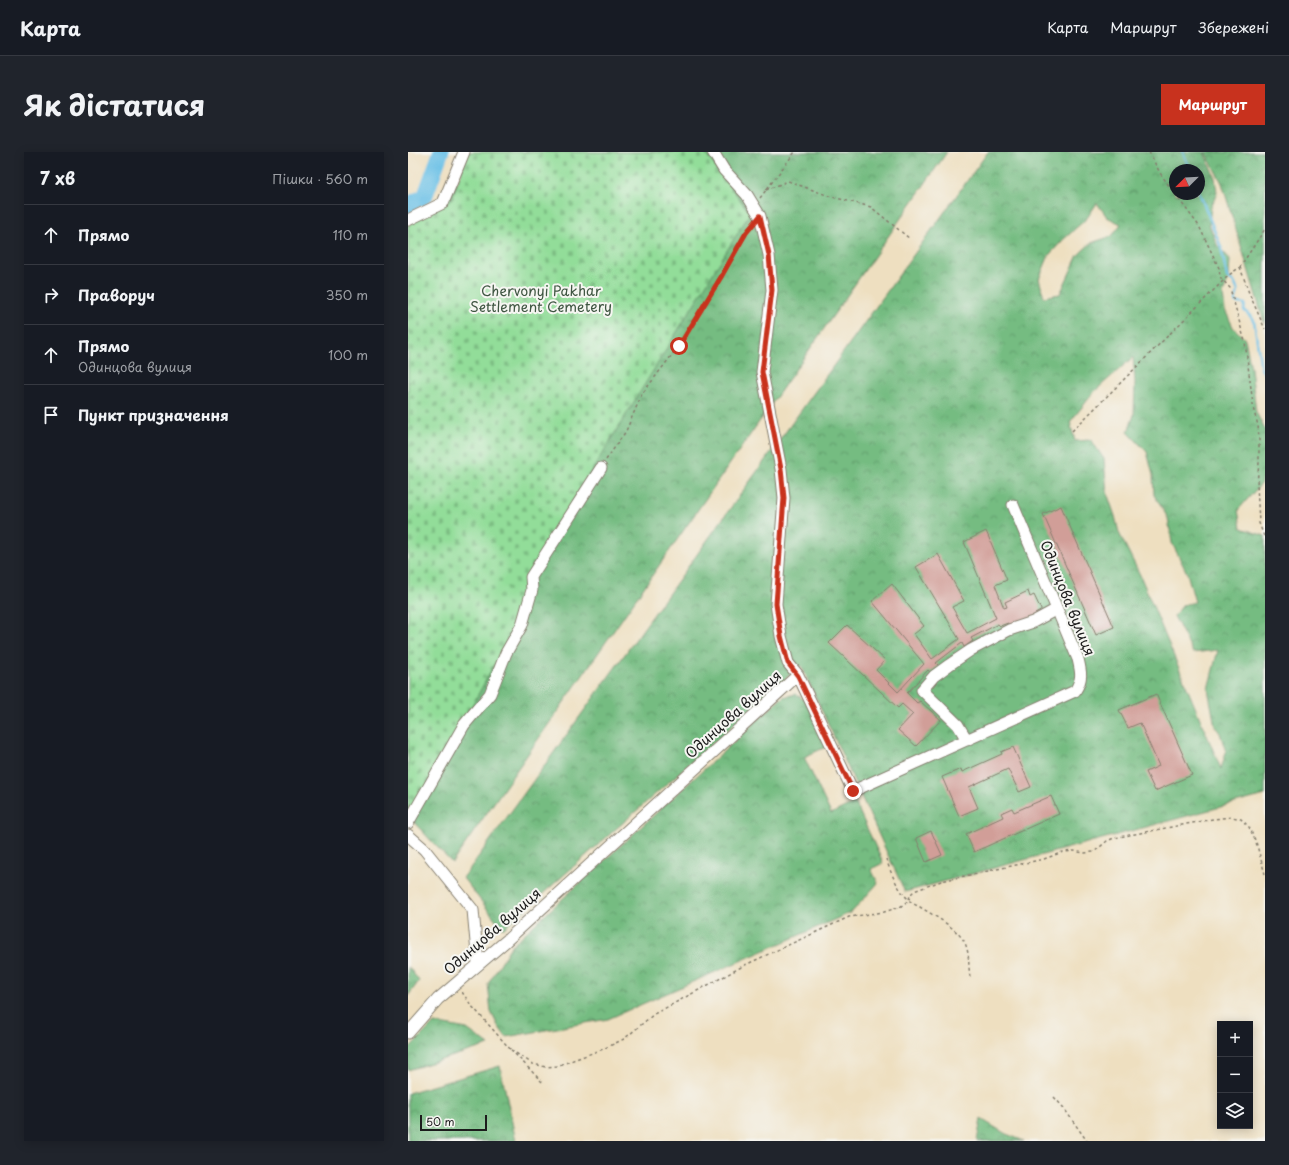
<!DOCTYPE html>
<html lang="uk">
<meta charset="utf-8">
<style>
body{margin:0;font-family:"Playpen Sans",sans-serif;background:#20242c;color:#f1f3f6}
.controls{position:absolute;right:12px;bottom:12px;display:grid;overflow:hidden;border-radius:0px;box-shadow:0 2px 10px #0003}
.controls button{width:36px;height:36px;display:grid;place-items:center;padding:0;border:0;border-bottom:1px solid #363941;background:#171b24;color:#f1f3f6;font:20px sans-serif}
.compass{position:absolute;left:761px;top:12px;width:36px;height:36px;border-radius:50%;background:#171b24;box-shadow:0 2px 10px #0003;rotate:246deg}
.scale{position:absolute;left:12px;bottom:10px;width:67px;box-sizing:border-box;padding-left:4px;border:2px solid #1c1c1c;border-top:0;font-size:11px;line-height:14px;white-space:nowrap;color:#1c1c1c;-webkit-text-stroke:3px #f6f6f2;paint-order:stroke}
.stop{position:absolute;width:12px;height:12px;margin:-9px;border:3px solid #c8321e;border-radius:50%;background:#fff}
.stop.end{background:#c8321e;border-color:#fff;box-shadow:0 1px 4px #0008}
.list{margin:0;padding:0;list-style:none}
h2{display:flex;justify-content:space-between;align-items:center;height:52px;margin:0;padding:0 16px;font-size:17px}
h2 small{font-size:13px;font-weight:400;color:#9ea1a6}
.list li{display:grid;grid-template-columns:26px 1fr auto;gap:12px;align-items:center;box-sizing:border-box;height:60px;padding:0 16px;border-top:1px solid #363941}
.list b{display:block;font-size:15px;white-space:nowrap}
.list p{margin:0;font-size:13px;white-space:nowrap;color:#9ea1a6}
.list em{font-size:13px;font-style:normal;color:#9ea1a6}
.icon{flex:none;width:22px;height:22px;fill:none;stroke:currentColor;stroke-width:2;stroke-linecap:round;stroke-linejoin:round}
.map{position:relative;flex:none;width:857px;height:989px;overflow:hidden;border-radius:0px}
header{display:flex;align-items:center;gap:24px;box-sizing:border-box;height:56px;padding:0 20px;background:#171b24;border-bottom:1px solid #363941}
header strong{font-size:19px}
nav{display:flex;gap:22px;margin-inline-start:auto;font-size:14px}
.intro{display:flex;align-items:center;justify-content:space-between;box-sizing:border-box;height:96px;padding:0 24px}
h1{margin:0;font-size:28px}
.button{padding:10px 18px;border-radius:0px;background:#c8321e;color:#fff;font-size:14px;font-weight:700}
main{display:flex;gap:24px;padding:0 24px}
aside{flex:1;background:#171b24;border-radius:0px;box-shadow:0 2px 10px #0003}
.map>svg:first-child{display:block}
.forest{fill:url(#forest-crowns);stroke:#486c4e;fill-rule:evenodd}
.cemetery{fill:url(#cemetery-stones);stroke:#577c5a}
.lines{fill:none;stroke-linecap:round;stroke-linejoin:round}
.stream{stroke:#69c0e6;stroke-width:2.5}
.river{stroke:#69c0e6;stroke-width:16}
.building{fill:#d19e98}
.minor-casing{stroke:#857e6e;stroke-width:13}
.path{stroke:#857e6e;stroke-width:1.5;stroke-dasharray:3 3;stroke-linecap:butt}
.minor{stroke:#fff;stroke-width:11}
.route{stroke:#c8321e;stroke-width:5}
.labels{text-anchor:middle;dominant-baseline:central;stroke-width:4;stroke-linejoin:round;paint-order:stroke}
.park-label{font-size:14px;fill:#3f5642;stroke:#f6f6f2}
.street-label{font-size:14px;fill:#1c1c1c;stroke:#f6f6f2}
</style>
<header>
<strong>Карта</strong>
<nav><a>Карта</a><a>Маршрут</a><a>Збережені</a></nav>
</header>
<div class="intro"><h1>Як дістатися</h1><a class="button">Маршрут</a></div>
<main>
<aside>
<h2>7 хв<small>Пішки · 560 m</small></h2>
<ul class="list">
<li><svg class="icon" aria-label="ahead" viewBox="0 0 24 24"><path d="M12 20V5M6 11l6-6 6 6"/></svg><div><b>Прямо</b></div><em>110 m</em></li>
<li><svg class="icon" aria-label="right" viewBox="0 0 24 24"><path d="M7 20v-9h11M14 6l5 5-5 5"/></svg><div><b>Праворуч</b></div><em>350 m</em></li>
<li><svg class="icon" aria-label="ahead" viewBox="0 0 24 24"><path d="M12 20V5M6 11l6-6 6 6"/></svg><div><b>Прямо</b><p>Одинцова вулиця</p></div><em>100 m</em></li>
<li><svg class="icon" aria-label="arrive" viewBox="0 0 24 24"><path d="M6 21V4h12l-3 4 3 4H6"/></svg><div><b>Пункт призначення</b></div></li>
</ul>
</aside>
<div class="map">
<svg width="857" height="989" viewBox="0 0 857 989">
<defs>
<pattern id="forest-crowns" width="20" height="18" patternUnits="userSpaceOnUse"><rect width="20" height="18" fill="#75bc81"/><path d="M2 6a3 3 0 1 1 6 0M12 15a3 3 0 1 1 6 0" fill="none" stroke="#5f9869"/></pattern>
<pattern id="cemetery-stones" width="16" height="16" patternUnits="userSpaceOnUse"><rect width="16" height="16" fill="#92dd99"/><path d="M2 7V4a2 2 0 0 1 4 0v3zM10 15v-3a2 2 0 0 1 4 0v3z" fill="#7dbd83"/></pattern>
</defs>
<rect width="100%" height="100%" fill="#f6f6f2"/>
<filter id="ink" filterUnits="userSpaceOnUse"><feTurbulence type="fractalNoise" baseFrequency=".025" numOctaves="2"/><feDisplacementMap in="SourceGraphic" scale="8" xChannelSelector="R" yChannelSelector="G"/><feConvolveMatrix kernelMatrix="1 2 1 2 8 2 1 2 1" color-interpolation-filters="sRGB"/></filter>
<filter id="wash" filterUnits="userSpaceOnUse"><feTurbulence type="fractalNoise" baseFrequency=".012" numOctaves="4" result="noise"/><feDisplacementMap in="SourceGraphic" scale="16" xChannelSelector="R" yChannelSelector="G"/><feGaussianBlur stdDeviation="0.9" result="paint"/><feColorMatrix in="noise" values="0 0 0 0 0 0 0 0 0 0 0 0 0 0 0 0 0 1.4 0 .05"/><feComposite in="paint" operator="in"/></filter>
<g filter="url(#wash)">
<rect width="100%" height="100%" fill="#eedfc0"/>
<path class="forest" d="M77 0H539L44 711 0 664 28 54Z
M580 0H796L807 26 809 41 803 55 801 72 809 93 822 107 821 125 815 142 817 158 825 175 837 187 843 216 848 260 857 278V322L852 333 830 358 833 376 857 384V643L497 740 393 513 95 777 55 726ZM767 18H791V42H767ZM689 51 699 65 713 72 704 84 683 91 670 103 652 142 636 145 631 127 641 103 655 88 679 66ZM725 205 727 230 726 263 720 280 739 300 745 323 746 343 760 366 764 391 779 421 787 450 775 453 766 464 785 501 810 498 800 537 807 574 812 581 818 600 813 617 732 423 711 381 707 364 699 341 696 307 683 288 667 289 662 270 687 239Z
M797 0H857V173L814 31Z
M388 542 398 549 420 594 396 605 423 662 447 650 475 711 463 717 470 731 444 760 200 867 98 885 90 874 83 860 80 832 103 794 375 545Z
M0 814 11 829 0 844Z
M26 871 59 877 81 893 0 918V897Z
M92 914 108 989H0V941Z
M573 967 598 982 616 989H569Z"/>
<path class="cemetery" d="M60 0H296L342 61 119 424 111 468 0 670V73L44 47Z"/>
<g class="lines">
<path class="stream" d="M775 0 782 18
M791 40 813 95 819 125 826 130 830 139 827 149 830 151 837 152 836 158 846 168 853 217 857 222"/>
<path class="river" d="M0 53 17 44 33 0"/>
</g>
<g id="blocks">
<path class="building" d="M653 354 706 475 688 483 635 362Z
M578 379 599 428 587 433 596 456 599 455 597 450 620 439 622 445 626 443 635 462 601 474 600 471 592 474 590 472 563 486 565 489 556 495 554 491 528 511 531 514 522 520 520 518 499 541 509 551 512 549 533 568 508 594 490 578 505 562 494 552 490 556 421 491 439 473 477 508 468 518 490 540 516 512 464 449 484 432 516 474 506 482 524 507 551 487 508 415 530 402 556 449 544 455 559 481 588 466 556 390Z
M748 542 784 623 747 639 738 620 751 614 732 571 720 576 711 558Z
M605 595 623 635 611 640 600 617 561 635 570 656 551 664 534 625 553 617 554 620 594 602 593 600Z
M643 644 651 662 566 700 558 682 595 665 593 661 604 656 606 660Z
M523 679 534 703 518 710 508 686Z"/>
</g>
</g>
<g filter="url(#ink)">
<use href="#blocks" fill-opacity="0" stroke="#857e6e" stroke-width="1"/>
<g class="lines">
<g class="minor-casing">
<path id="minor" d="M305 0 316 18 339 43 352 64 361 103 364 138 354 220 373 317 376 346 368 452 373 484 380 511 390 523
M0 68 35 51 56 0
M559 588 550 573 514 538 526 524 541 513 563 498 601 478 625 470 649 457
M0 671 56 573 82 542 98 501 114 473 124 438 123 425 193 316
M0 683 16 697 65 758 70 812
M0 881 30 847 98 789 390 523 445 639 667 539C675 527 673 520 670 507L605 353"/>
</g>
<path class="path" d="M741 0 752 21 767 42
M358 38 380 29 424 45 463 55 502 87
M767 42 791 74 811 116 812 125 822 136 837 190 846 260 850 273 851 287V311L849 332 851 371 857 387
M352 46 387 0
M832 115 841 141 857 177
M664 279 821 123 832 115 857 77
M198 308 218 279 234 242 271 194 313 125 338 81 344 74
M478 707C483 721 489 736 500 747 503 751 508 753 512 755 528 765 546 774 556 789 562 800 560 813 562 825
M54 840 63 853 103 898
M103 898 125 912 138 915 149 914 195 897 216 887 246 862 263 853 337 813 441 765 476 760 492 755 501 748 502 743 506 739 533 729 636 707 655 700 666 699 676 701 686 700 699 689 706 686 805 667 824 665 833 667 841 675 848 690 857 722
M107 902 135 931
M646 945 655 955 679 989"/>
<use href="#minor" class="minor"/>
</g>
</g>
<g class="lines" filter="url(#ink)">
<path class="route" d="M271 194 313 125 338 81 352 64 361 103 364 138 354 220 373 317 376 346 368 452 373 484 380 511 390 524 445 639"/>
</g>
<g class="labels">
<g class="park-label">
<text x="133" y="138">Chervonyi Pakhar<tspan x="133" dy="16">Settlement Cemetery</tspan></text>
</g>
<g class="street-label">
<text transform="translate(660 446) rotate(68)">Одинцова вулиця</text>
<text transform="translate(325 562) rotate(-42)">Одинцова вулиця</text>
<text transform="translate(84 779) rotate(-41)">Одинцова вулиця</text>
</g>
</g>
</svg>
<div class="controls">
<button>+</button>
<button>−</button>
<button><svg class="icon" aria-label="layers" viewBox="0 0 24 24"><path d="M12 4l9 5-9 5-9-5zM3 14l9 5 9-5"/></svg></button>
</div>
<svg class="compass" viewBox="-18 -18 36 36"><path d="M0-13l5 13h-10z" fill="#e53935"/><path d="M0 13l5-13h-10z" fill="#9ea1a6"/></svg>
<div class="scale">50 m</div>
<div class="stop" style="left:271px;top:194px"></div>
<div class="stop end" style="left:445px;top:639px"></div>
</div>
</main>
